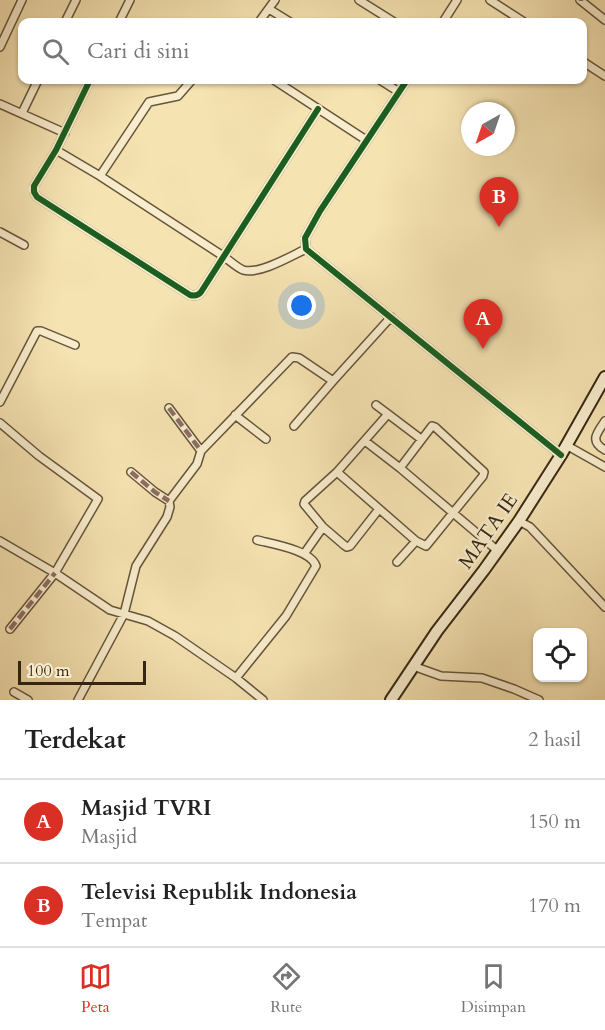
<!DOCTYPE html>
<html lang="id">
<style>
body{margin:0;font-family:Cardo,serif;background:#f6f6f6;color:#222}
.controls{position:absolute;right:18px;bottom:18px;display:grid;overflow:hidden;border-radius:12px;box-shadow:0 2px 4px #0004}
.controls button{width:54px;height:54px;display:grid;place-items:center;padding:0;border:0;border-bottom:2px solid #e0e0e0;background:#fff;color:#222;font:30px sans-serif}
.compass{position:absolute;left:461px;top:102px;width:54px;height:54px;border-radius:50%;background:#fff;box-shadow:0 2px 4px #0004;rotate:220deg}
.scale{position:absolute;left:18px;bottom:15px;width:128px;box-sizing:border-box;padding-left:6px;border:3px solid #352613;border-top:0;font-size:16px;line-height:21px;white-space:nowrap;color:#352613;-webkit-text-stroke:4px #f9edcd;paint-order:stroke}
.you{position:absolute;left:302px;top:306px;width:21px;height:21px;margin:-15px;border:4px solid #fff;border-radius:50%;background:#1a73e8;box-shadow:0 0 0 9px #1a73e833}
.badge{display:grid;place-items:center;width:39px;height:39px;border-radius:50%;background:#d93025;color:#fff;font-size:20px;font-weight:700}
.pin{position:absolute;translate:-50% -50px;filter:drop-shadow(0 2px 3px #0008)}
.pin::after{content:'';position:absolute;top:32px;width:21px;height:18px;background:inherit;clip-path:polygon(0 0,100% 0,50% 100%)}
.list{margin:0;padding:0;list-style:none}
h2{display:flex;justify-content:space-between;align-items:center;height:78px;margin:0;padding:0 24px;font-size:26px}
h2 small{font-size:20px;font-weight:400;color:#767676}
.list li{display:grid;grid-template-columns:39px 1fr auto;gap:18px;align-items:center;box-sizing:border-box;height:84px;padding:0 24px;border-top:2px solid #e0e0e0}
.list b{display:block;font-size:22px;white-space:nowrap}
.list p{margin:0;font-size:20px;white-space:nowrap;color:#767676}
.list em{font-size:20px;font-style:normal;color:#767676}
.icon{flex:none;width:33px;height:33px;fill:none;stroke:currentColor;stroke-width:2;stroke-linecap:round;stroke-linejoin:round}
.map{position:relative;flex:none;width:605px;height:700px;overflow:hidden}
.search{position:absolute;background:#fff;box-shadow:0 2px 4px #0004;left:18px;right:18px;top:18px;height:66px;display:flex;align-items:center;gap:15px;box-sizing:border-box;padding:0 21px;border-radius:12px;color:#767676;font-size:22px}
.sheet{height:246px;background:#fff}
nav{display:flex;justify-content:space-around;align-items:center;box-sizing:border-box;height:84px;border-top:2px solid #e0e0e0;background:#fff;font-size:16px;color:#767676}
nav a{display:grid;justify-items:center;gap:3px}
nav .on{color:#d93025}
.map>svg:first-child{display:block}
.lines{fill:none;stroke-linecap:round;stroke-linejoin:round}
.street-casing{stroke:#65553b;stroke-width:10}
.secondary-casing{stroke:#352613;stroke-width:14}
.street{stroke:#f9edcd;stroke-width:7}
.secondary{stroke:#f9edcd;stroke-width:10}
.quiet{stroke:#8d6e63;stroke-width:4.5;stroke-dasharray:9 4.5;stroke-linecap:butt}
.cycleway-casing{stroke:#f9edcd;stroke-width:10}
.cycleway{stroke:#1b5e20;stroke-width:6}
.labels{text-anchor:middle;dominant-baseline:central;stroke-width:4.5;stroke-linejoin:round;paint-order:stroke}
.street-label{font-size:20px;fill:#352613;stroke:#f9edcd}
</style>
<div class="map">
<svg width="605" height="700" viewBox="0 0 605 700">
<rect width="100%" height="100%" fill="#f6e3b2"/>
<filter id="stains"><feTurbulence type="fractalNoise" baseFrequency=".00333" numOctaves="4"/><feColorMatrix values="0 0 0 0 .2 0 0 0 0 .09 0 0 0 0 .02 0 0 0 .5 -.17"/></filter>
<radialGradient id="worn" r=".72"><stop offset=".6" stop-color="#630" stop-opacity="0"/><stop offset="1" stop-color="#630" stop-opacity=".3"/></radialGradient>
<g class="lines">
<g class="street-casing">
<path id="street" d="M359 0 394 22
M490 0 524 22
M580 0 605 20
M269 9 290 22
M65 22 76 0
M119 22 130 0
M259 22 275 0
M443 22 457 0
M0 47 22 0
M582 61 605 76
M90 80 56 150 34 186V192L37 197 190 295C194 296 198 296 201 292L318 109
M274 80 366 140
M380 80 399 92
M407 80 320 211 305 238 306 249 561 455
M0 104 65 133
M22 113 38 80
M56 150 100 176 223 256C229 260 236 267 243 270 259 275 291 256 306 249
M100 176 149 102 178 96 192 80
M0 232 24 245
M0 402 37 331H41L75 345
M376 405 388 414
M169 408 201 451
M235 415 266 439
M605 421C597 433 589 441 605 450
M0 423 39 456 98 499 55 573 10 629
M294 426 333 381 391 317
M365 441 400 468 498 551
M566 445 605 467
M400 468 432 426 435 427 484 472 483 476 426 546 416 541 337 472 388 414 421 439
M131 472 155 492 169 501
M337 472 305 501 304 504 323 527 344 545 347 547 350 546 379 509
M519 521 530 527 605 607
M0 541 55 573 110 610 148 621 175 636 236 678 263 700
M304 554 323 527
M397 562 416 541
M413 666 441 676 482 678 514 689 539 700
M236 678 286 616 316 566C311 550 272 544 257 540
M14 692 28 700
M78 700 124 614 136 566 167 517 170 507 169 501 197 464 201 451 292 357 299 358 333 381"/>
</g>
<g class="secondary-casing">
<path id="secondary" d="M391 700 437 631 484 570 519 521 561 455 605 377"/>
</g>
<use href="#street" class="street"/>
<use href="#secondary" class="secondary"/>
<path class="quiet" d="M581 1V0
M169 408 201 451
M131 472 155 492 169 501
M10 629 55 573"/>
<g class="cycleway-casing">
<path id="cycleway" d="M90 80 56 150 34 186V192L37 197 190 295C194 296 198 296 201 292L318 109
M407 80 320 211 305 238 306 249 561 455"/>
</g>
<use href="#cycleway" class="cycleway"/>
</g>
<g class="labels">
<g class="street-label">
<text transform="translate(488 531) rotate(-55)">MATA IE</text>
</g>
</g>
<rect width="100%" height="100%" filter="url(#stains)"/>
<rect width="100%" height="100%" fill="url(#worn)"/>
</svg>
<div class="controls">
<button><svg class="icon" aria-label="locate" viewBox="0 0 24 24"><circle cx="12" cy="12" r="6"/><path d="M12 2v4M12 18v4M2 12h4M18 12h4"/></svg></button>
</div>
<svg class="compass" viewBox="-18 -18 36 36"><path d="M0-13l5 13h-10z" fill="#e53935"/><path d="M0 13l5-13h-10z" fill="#767676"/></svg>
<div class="scale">100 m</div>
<div class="you"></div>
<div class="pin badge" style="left:483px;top:349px">A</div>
<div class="pin badge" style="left:499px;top:227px">B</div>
<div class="search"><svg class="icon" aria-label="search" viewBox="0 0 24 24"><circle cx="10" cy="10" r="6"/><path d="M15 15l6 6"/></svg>Cari di sini</div>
</div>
<section class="sheet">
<h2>Terdekat<small>2 hasil</small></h2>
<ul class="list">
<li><span class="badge">A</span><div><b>Masjid TVRI</b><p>Masjid</p></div><em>150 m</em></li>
<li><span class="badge">B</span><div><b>Televisi Republik Indonesia</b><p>Tempat</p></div><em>170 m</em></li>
</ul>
</section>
<nav>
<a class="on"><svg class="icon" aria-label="map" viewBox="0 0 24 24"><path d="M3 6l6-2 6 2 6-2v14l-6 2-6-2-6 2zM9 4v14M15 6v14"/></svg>Peta</a>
<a><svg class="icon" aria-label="directions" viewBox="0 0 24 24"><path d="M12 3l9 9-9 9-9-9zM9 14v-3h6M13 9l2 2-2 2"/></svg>Rute</a>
<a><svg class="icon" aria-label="saved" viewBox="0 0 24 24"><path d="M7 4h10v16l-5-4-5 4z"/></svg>Disimpan</a>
</nav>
